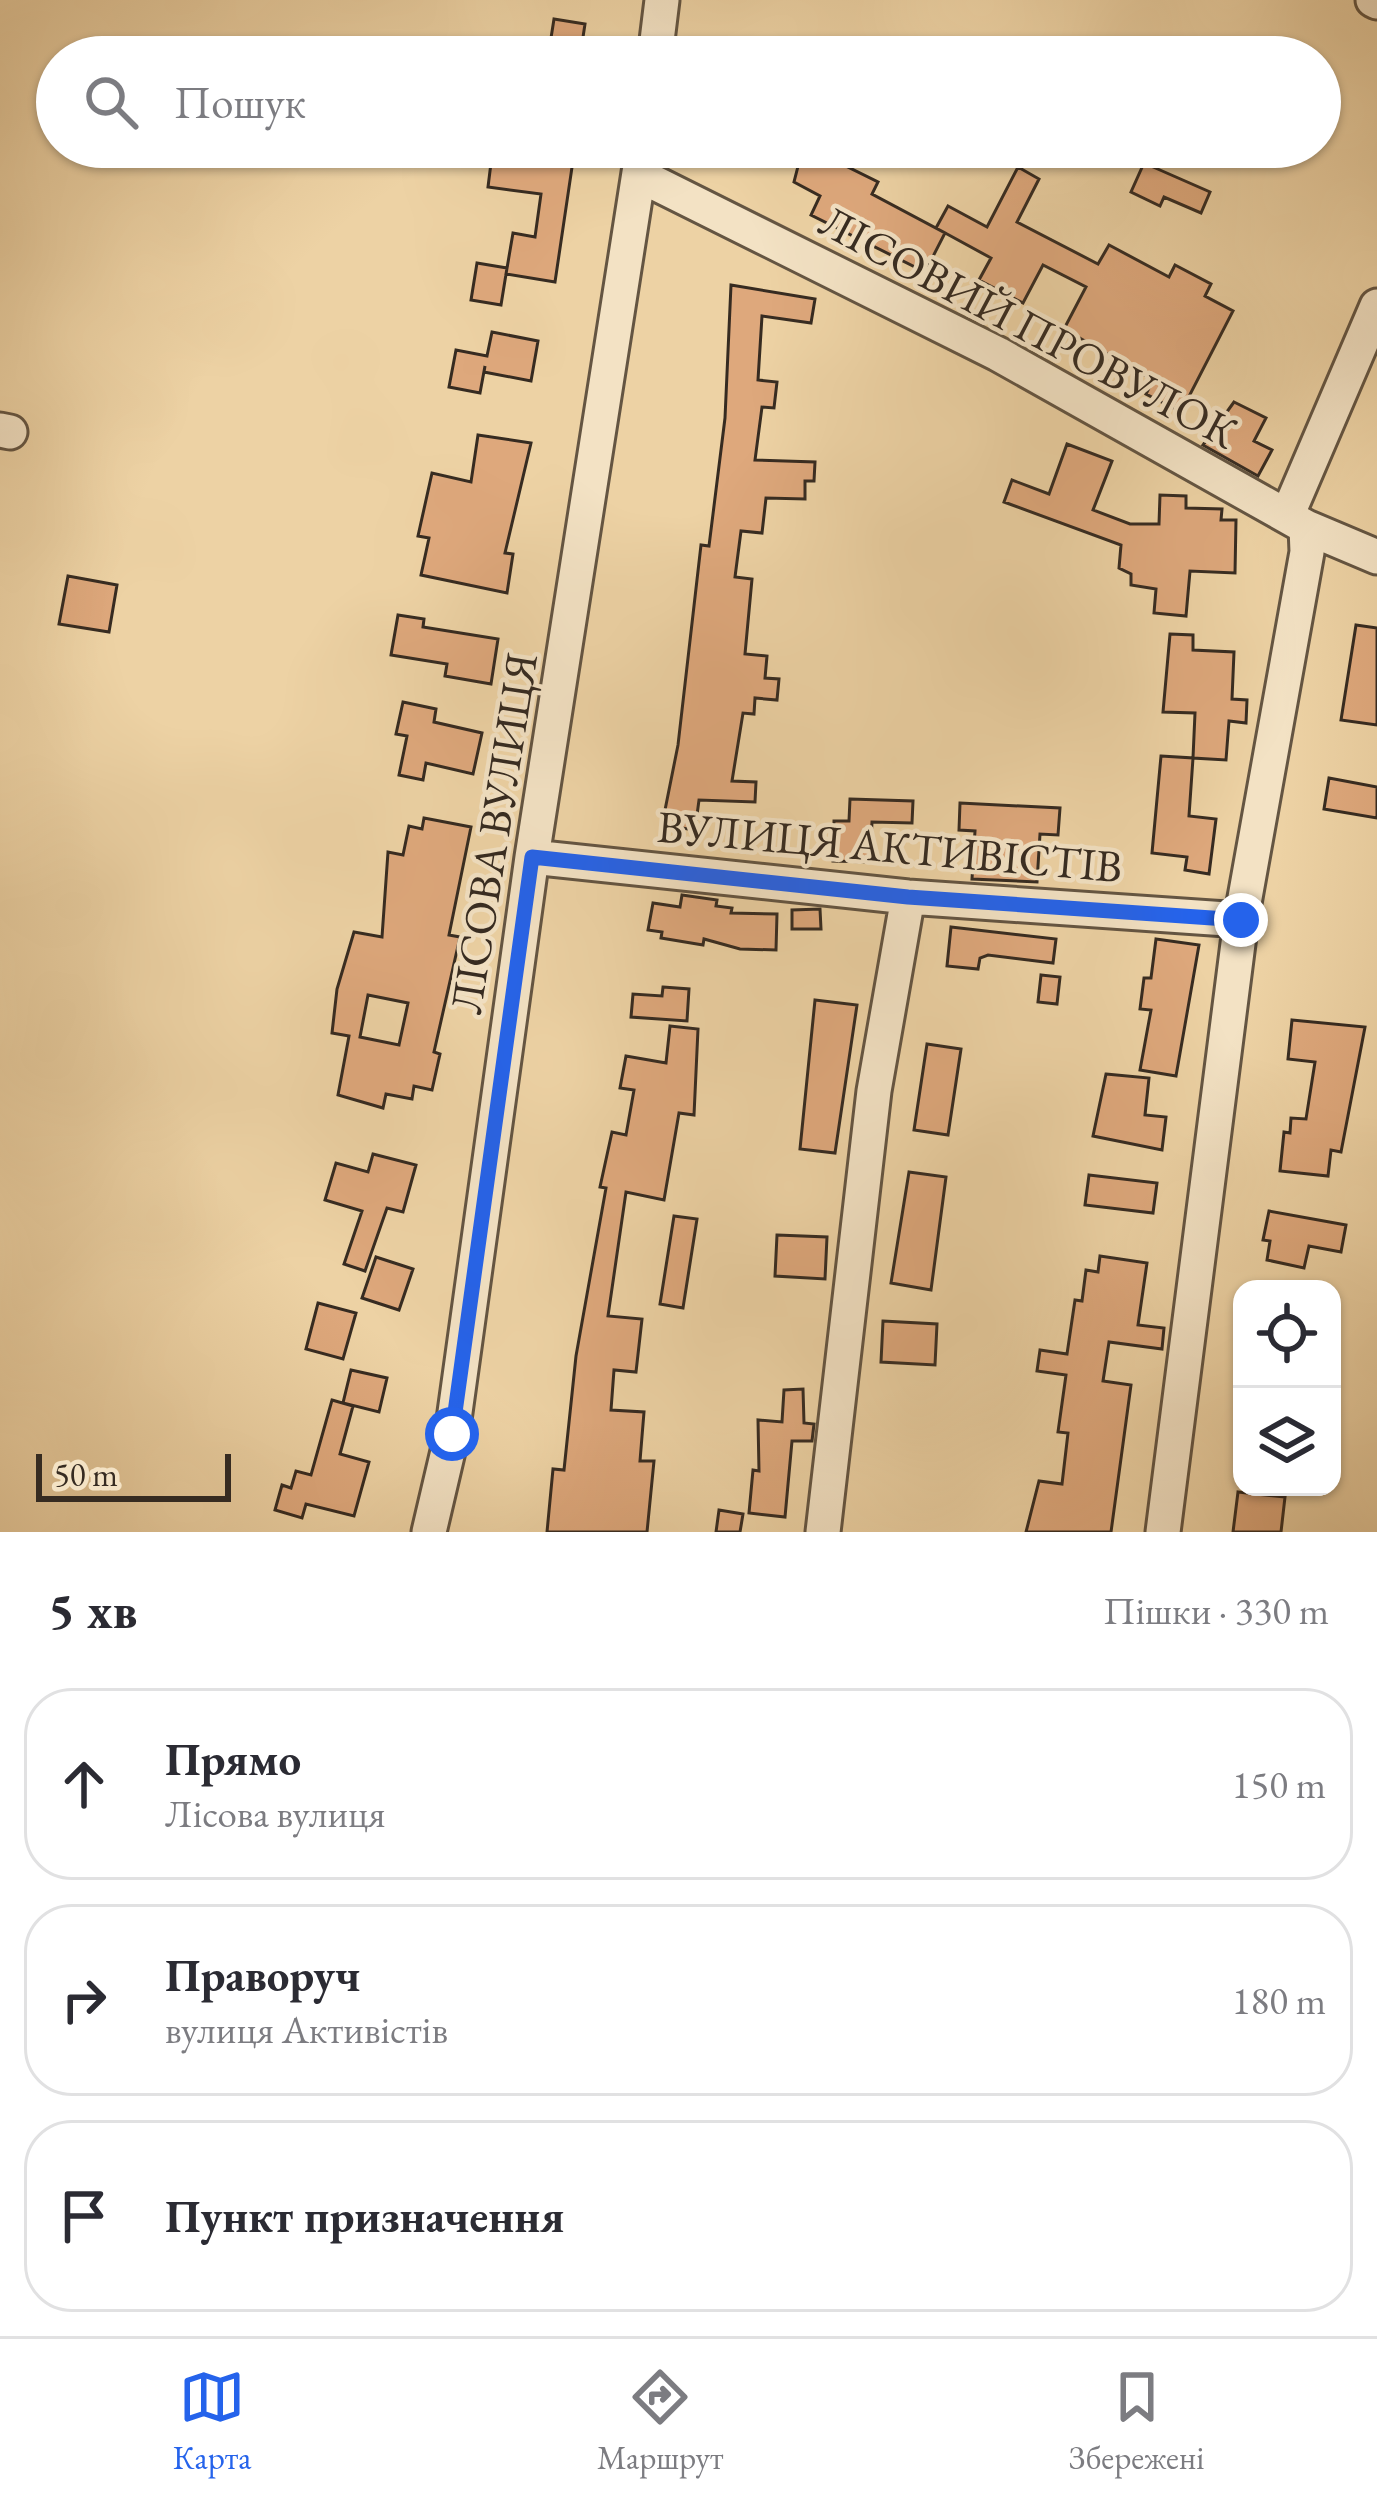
<!DOCTYPE html>
<html lang="uk">
<meta charset="utf-8">
<style>
body{margin:0;font-family:"EB Garamond",serif;background:#f7f7f7;color:#2b2b33}
.controls{position:absolute;right:36px;bottom:36px;display:grid;overflow:hidden;border-radius:24px;box-shadow:0 3px 9px #0004}
.controls button{width:108px;height:108px;display:grid;place-items:center;padding:0;border:0;border-bottom:3px solid #e1e1e2;background:#fff;color:#2b2b33;font:60px sans-serif}
.scale{position:absolute;left:36px;bottom:30px;width:195px;box-sizing:border-box;padding-left:12px;border:6px solid #362b21;border-top:0;font-size:33px;line-height:42px;white-space:nowrap;color:#362b21;-webkit-text-stroke:9px #f3e2c4;paint-order:stroke}
.stop{position:absolute;width:36px;height:36px;margin:-27px;border:9px solid #2563eb;border-radius:50%;background:#fff}
.stop.end{background:#2563eb;border-color:#fff;box-shadow:0 3px 12px #0008}
.list{margin:0;padding:0;list-style:none}
h2{display:flex;justify-content:space-between;align-items:center;height:156px;margin:0;padding:0 48px;font-size:51px}
h2 small{font-size:39px;font-weight:400;color:#7c7c81}
.list li{display:grid;grid-template-columns:78px 1fr auto;gap:36px;align-items:center;box-sizing:border-box;height:192px;margin:0 24px 24px;padding:0 24px;border:3px solid #e1e1e2;border-radius:48px}
.list b{display:block;font-size:45px;white-space:nowrap}
.list p{margin:0;font-size:39px;white-space:nowrap;color:#7c7c81}
.list em{font-size:39px;font-style:normal;color:#7c7c81}
.icon{flex:none;width:66px;height:66px;fill:none;stroke:currentColor;stroke-width:2;stroke-linecap:round;stroke-linejoin:round}
.map{position:relative;flex:none;width:1377px;height:1532px;overflow:hidden}
.search{position:absolute;background:#fff;box-shadow:0 3px 9px #0004;left:36px;right:36px;top:36px;height:132px;display:flex;align-items:center;gap:30px;box-sizing:border-box;padding:0 42px;border-radius:66px;color:#7c7c81;font-size:45px}
.sheet{height:804px;background:#fff}
nav{display:flex;justify-content:space-around;align-items:center;box-sizing:border-box;height:168px;border-top:3px solid #e1e1e2;background:#fff;font-size:33px;color:#7c7c81}
nav a{display:grid;justify-items:center;gap:6px}
nav .on{color:#2563eb}
.map>svg:first-child{display:block}
.building{fill:#dea87c;stroke:#362b21;stroke-width:3;fill-rule:evenodd}
.lines{fill:none;stroke-linecap:round;stroke-linejoin:round}
.minor-casing{stroke:#645542;stroke-width:39}
.minor{stroke:#f3e2c4;stroke-width:33}
.route{stroke:#2563eb;stroke-width:15}
.labels{text-anchor:middle;dominant-baseline:central;stroke-width:9;stroke-linejoin:round;paint-order:stroke}
.street-label{font-size:45px;fill:#362b21;stroke:#f3e2c4}
</style>
<div class="map">
<svg width="1377" height="1532" viewBox="0 0 1377 1532">
<rect width="100%" height="100%" fill="#edd2a4"/>
<filter id="stains"><feTurbulence type="fractalNoise" baseFrequency=".00167" numOctaves="4"/><feColorMatrix values="0 0 0 0 .2 0 0 0 0 .09 0 0 0 0 .02 0 0 0 .5 -.17"/></filter>
<radialGradient id="worn" r=".72"><stop offset=".6" stop-color="#630" stop-opacity="0"/><stop offset="1" stop-color="#630" stop-opacity=".3"/></radialGradient>
<path class="building" d="M554 19 585 24 580 57H548Z
M493 147H575L555 282 506 274 513 233 535 237 541 194 488 187Z
M803 147H858L848 167 878 182 872 194 945 233 925 272 811 215 820 196 794 182Z
M1144 163 1210 192 1201 213 1164 197 1160 206 1131 192Z
M1018 167 1039 179 1017 222 1098 264 1109 245 1169 277 1175 265 1211 284 1205 296 1233 311 1181 412 1146 394 1153 380 1064 329 1086 287 1043 265 1023 303 979 280 991 258 936 228 948 206 987 227Z
M477 263 507 268 501 305 471 300Z
M731 285 815 299 811 323 762 316 758 380 777 382 774 408 762 407 755 460 815 462 814 481H805V499L766 498 762 533 741 531 735 577 752 579 745 654 767 656 765 678 779 679 777 700 755 698 754 714 743 713 732 781 756 782 755 802 699 800 695 830 662 825 678 745 701 545 709 546 725 418Z
M492 332 538 341 531 381 484 372 485 366 480 393 449 387 456 350 487 356Z
M1234 402 1266 418 1254 441 1272 450 1258 476 1203 445Z
M478 435 531 443 505 553 513 554 507 593 421 575 429 538 418 536 432 473 471 482Z
M1067 444 1112 461 1093 510 1130 524H1159L1160 495 1186 496V508L1222 509 1221 520H1236L1235 573 1190 571 1186 616 1154 613 1156 589 1131 585V574L1119 568 1121 545 1004 502 1012 480 1049 494Z
M68 576 117 585 109 632 59 624Z
M398 615 424 619 423 627 498 639 491 684 445 676 447 664 391 655Z
M1356 625 1377 628V725L1341 720Z
M1170 634 1193 635V650L1234 652 1232 699 1247 700 1246 723 1229 721 1226 760 1193 758 1195 713 1163 712Z
M403 702 436 709 434 722 482 733 473 774 426 763 423 780 399 775 407 736 396 734Z
M1161 756 1193 758 1189 816 1216 819 1209 874 1185 870 1187 857 1152 853Z
M1329 778 1377 787V818L1324 809Z
M850 799 913 801 912 823 872 822 870 862 833 861 834 821H849Z
M960 803 1060 808 1058 835 1040 834 1037 882 972 879 975 831 959 830Z
M424 818 471 827 449 935 460 937 434 1052 440 1054 432 1090 414 1086 412 1099 386 1094 383 1108 338 1095 349 1036 332 1033 337 989 354 932 382 937 388 852 403 855 409 826 422 829ZM368 995 408 1003 399 1045 360 1037Z
M682 895 717 900 716 906 732 908 731 913 777 914 776 950 740 949 704 939 703 945 661 938 662 932 648 930 653 903 680 907Z
M820 909 821 929H792V910Z
M951 927 1056 939 1053 963 988 955 980 958 978 969 947 966Z
M1156 939 1199 945 1176 1076 1140 1070 1151 1010 1140 1009 1144 978H1151Z
M1041 975 1060 977 1057 1004 1038 1002Z
M663 987 689 989 687 1021 631 1017 633 994 662 996Z
M815 1000 857 1005 835 1153 800 1149Z
M1292 1020 1365 1027 1341 1152 1331 1150 1328 1176 1280 1171 1284 1132 1290 1133 1291 1118 1306 1119 1315 1062 1288 1059Z
M670 1026 698 1029 694 1115 679 1113 664 1200 626 1192 608 1316 642 1319 636 1372 614 1370 611 1410 644 1412 640 1461H654L647 1532H547L553 1469 564 1470 576 1356 606 1188 600 1187 612 1132 626 1135 634 1090 620 1088 626 1056 666 1063Z
M927 1044 961 1049 948 1135 914 1130Z
M1106 1074 1149 1078 1145 1115 1166 1117 1162 1150 1093 1136Z
M373 1154 416 1165 403 1212 387 1208 365 1271 344 1264 362 1211 325 1200 336 1163 368 1172Z
M909 1172 946 1177 931 1290 891 1283Z
M1089 1175 1157 1183 1153 1213 1085 1205Z
M1269 1211 1346 1225 1341 1252 1309 1246 1304 1268 1267 1260 1270 1241 1263 1240Z
M674 1216 697 1219 683 1308 660 1304Z
M777 1235 827 1237 825 1279 775 1276Z
M1100 1256 1147 1263 1138 1325 1164 1328 1162 1349 1109 1342 1103 1381 1131 1385 1111 1532H1026L1039 1481 1062 1484 1068 1433 1058 1432 1066 1375 1037 1371 1040 1350 1067 1354 1075 1300 1082 1301 1086 1270 1098 1272Z
M376 1257 413 1269 399 1310 362 1298Z
M318 1303 356 1313 343 1359 306 1349Z
M883 1321 937 1324 935 1365 881 1362Z
M351 1370 387 1378 379 1412 343 1403Z
M803 1389 804 1423 814 1424 812 1441H792L785 1517 749 1513 753 1470 759 1471 758 1420 782 1422 784 1390Z
M332 1400 353 1406 340 1454 369 1462 354 1516 306 1504 302 1518 275 1510 282 1485 291 1488 296 1471 311 1475Z
M1238 1492 1285 1497 1281 1532H1233Z
M719 1510 743 1514 740 1532H716Z"/>
<g class="lines">
<g class="minor-casing">
<path id="minor" d="M1373 0 1377 2
M655 57 662 0
M639 175 998 354 1306 527 1377 557
M0 430 10 432
M1287 516 1377 306
M532 857 908 897 1241 920
M429 1532 452 1434 532 857 643 147
M823 1532 874 1091 908 897
M1163 1532 1241 920 1307 552 1306 527"/>
</g>
<use href="#minor" class="minor"/>
</g>
<g class="lines">
<path class="route" d="M452 1434 532 857 908 897 1241 920"/>
</g>
<g class="labels">
<g class="street-label">
<text transform="translate(1029 326) rotate(28)">ЛІСОВИЙ ПРОВУЛОК</text>
<text transform="translate(493 833) rotate(-81)">ЛІСОВА ВУЛИЦЯ</text>
<text transform="translate(890 846) rotate(5)">ВУЛИЦЯ АКТИВІСТІВ</text>
</g>
</g>
<rect width="100%" height="100%" filter="url(#stains)"/>
<rect width="100%" height="100%" fill="url(#worn)"/>
</svg>
<div class="controls">
<button><svg class="icon" aria-label="locate" viewBox="0 0 24 24"><circle cx="12" cy="12" r="6"/><path d="M12 2v4M12 18v4M2 12h4M18 12h4"/></svg></button>
<button><svg class="icon" aria-label="layers" viewBox="0 0 24 24"><path d="M12 4l9 5-9 5-9-5zM3 14l9 5 9-5"/></svg></button>
</div>
<div class="scale">50 m</div>
<div class="stop" style="left:452px;top:1434px"></div>
<div class="stop end" style="left:1241px;top:920px"></div>
<div class="search"><svg class="icon" aria-label="search" viewBox="0 0 24 24"><circle cx="10" cy="10" r="6"/><path d="M15 15l6 6"/></svg>Пошук</div>
</div>
<section class="sheet">
<h2>5 хв<small>Пішки · 330 m</small></h2>
<ul class="list">
<li><svg class="icon" aria-label="ahead" viewBox="0 0 24 24"><path d="M12 20V5M6 11l6-6 6 6"/></svg><div><b>Прямо</b><p>Лісова вулиця</p></div><em>150 m</em></li>
<li><svg class="icon" aria-label="right" viewBox="0 0 24 24"><path d="M7 20v-9h11M14 6l5 5-5 5"/></svg><div><b>Праворуч</b><p>вулиця Активістів</p></div><em>180 m</em></li>
<li><svg class="icon" aria-label="arrive" viewBox="0 0 24 24"><path d="M6 21V4h12l-3 4 3 4H6"/></svg><div><b>Пункт призначення</b></div></li>
</ul>
</section>
<nav>
<a class="on"><svg class="icon" aria-label="map" viewBox="0 0 24 24"><path d="M3 6l6-2 6 2 6-2v14l-6 2-6-2-6 2zM9 4v14M15 6v14"/></svg>Карта</a>
<a><svg class="icon" aria-label="directions" viewBox="0 0 24 24"><path d="M12 3l9 9-9 9-9-9zM9 14v-3h6M13 9l2 2-2 2"/></svg>Маршрут</a>
<a><svg class="icon" aria-label="saved" viewBox="0 0 24 24"><path d="M7 4h10v16l-5-4-5 4z"/></svg>Збережені</a>
</nav>
